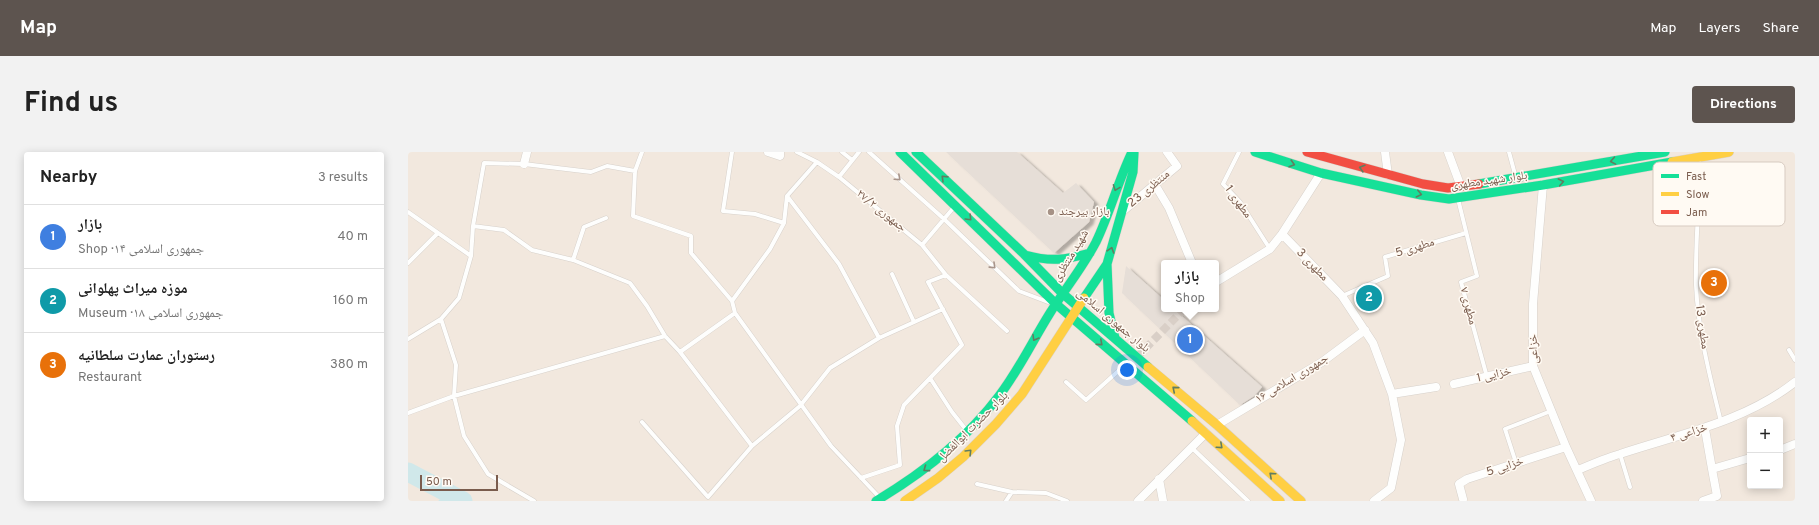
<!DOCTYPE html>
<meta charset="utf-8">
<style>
body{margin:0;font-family:Overpass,"Noto Naskh Arabic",sans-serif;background:#f2f2f2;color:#222}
.controls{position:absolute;right:12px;bottom:12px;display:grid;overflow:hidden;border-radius:4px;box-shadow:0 2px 10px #0003}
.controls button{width:36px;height:36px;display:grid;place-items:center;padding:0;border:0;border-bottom:1px solid #e0e0e0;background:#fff;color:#222;font:20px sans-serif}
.scale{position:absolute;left:12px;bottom:10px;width:78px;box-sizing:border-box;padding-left:4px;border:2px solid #7a5c4d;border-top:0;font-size:11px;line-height:14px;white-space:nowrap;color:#7a5c4d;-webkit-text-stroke:3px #fffaf3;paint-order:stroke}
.you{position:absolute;left:719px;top:218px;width:14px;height:14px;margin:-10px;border:3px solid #fff;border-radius:50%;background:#1a73e8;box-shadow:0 0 0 6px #1a73e833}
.badge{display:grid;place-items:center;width:26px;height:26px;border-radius:50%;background:#5d544f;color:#fff;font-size:13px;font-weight:700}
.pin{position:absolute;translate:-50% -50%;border:2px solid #fff;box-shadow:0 1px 4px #0006}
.popup{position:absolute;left:753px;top:108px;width:58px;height:52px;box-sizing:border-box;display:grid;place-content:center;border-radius:4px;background:#fff;filter:drop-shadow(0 1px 3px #0005);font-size:13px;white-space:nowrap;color:#767676}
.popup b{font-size:15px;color:#222}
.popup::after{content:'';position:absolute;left:50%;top:100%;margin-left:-8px;border:8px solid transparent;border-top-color:#fff}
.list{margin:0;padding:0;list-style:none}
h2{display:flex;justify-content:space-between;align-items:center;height:52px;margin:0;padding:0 16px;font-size:17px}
h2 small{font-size:13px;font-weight:400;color:#767676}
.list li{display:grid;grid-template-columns:26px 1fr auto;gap:12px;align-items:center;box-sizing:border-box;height:64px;padding:0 16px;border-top:1px solid #e0e0e0}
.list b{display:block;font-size:15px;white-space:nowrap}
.list p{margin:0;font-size:13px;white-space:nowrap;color:#767676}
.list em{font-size:13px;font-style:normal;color:#767676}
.map{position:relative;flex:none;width:1387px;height:349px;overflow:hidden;border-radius:4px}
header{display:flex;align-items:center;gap:24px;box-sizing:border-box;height:56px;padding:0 20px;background:#5d544f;color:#fff}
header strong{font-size:19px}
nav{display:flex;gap:22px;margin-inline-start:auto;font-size:14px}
.intro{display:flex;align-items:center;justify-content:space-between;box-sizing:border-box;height:96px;padding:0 24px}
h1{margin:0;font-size:28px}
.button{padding:10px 18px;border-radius:4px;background:#5d544f;color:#fff;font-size:14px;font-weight:700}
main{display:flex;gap:24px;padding:0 24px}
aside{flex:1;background:#fff;border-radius:4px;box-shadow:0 2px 10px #0003}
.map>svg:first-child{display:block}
.residential{fill:#f2e8de;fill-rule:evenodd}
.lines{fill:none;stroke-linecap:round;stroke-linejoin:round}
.stream{stroke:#d0e8ea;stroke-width:3}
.river{stroke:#d0e8ea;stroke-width:19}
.building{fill:#e6ded7;filter:url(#shadow)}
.street-tunnel{stroke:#d9cfc7;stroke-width:8;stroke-dasharray:8 4;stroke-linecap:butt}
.lane-casing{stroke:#d7d1cb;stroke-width:5}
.street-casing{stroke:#d7d1cb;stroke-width:9}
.fast-casing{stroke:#d9d2cb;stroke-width:10}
.slow-casing{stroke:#d9d2cb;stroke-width:10}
.jam-casing{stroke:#d9d2cb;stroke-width:10}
.lane{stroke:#fefefd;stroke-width:4}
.street{stroke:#fefefd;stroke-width:8}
.fast{stroke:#16e098;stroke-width:9}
.slow{stroke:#ffcf43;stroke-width:9}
.jam{stroke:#f24e42;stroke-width:9}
.oneway{stroke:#617d60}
.oneway2{stroke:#a8958b}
.poi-dot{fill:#a69286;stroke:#fffaf3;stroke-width:1.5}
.labels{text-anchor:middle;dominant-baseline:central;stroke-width:3;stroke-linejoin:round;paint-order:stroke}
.street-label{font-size:12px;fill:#7a5c4d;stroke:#fffaf3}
.poi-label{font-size:12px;fill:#7a5c4d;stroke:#fffaf3;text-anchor:start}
.key{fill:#fffaf3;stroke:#d7cbc1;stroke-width:1}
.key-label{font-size:11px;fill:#7a5c4d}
</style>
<header>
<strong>Map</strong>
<nav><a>Map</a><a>Layers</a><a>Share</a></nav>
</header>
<div class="intro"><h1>Find us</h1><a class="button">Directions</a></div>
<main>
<aside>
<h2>Nearby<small>3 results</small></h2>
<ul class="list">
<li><span class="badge" style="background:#3f7fe0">1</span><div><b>بازار</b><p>Shop · جمهوری اسلامی ۱۴</p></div><em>40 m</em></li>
<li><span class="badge" style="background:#0f9aa8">2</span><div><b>موزه میراث پهلوانی</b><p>Museum · جمهوری اسلامی ۱۸</p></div><em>160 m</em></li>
<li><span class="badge" style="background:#e8710a">3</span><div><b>رستوران عمارت سلطانیه</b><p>Restaurant</p></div><em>380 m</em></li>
</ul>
</aside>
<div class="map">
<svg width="1387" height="349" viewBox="0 0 1387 349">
<defs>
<filter id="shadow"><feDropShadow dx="4.5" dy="2.5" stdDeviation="1" flood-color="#0004"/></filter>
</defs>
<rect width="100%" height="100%" fill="#f9f5f0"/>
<path class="residential" d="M0 0H1387V349H0ZM756 111H808V157H756ZM1342 268H1372V334H1342Z"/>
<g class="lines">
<path class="stream" d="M32 349 54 348"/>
<path class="river" d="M0 320 55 349"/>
</g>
<path class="building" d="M538 0H609L655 41 668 31 686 50 681 70 646 101Z
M718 114 756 148V157H766L854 235 846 244 832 253 714 141Z"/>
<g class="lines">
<path class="street-tunnel" d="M729 205 776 157"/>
<g class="lane-casing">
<path id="lane" d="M234 0 227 19 225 64 283 84V101L324 149 327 161 423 294 472 346
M324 0 315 59 347 62 376 71
M389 0 409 10 431 25 514 93 538 123 599 179
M434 0 444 8
M461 0 536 67 611 139 640 150
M831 0 815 32 832 50 862 97
M1101 0 1108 26
M1291 8C1292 49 1287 91 1288 133 1290 179 1302 225 1313 270
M409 10 379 44 431 112 471 186
M431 25 451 0
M1050 47 1069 124 1053 130 1079 225
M0 60 63 104
M65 74 96 78 124 98 165 108 222 131 239 154 257 184 272 200 344 294
M514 93 547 54
M165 108 176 75 198 66
M0 111 29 82
M484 122 506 170
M934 144 980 124 977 105 1058 81
M324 149 362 97 376 71 379 44
M33 167 48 213 46 244 56 284 80 322 126 349
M0 187 33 167 51 146 63 104 65 74 76 11 116 12 183 20 199 14 227 19
M1381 198 1387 208
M272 200 327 161
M522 226 544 260 559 279
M658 230 678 248 717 213
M0 261 46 244 257 184
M234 270 300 345 344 294 392 254 422 216 471 186 535 157
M784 296 840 349
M1212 302 1222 335
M1108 311 1097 277 1143 259
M453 326 492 313 489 274 496 253 554 193 520 130 538 123
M569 332 604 340 638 341 659 349
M598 349 604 340"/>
</g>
<g class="street-casing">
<path id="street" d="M360 0 372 4V0
M977 0 980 23
M1040 0 1053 35
M116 12 119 0
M746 31 761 56 784 111
M1135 33 1125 152V214L1158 295 1183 349
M715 59 769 14 759 0
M874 82 934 144 965 191 984 242 1028 235
M808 130 862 97 874 82 913 21
M1046 232 1125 214
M809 273 914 210 957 178
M1297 277 1304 317
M1372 298 1387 292
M1170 318C1184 312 1198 306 1212 302 1272 282 1336 270 1387 230
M751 327 755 349
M1055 347 1051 332 1059 327 1158 295
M730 349 798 281
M966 349 983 336 993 288 984 242
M1295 349 1309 344 1304 317 1342 306"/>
</g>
<g class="fast-casing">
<path id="fast" d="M492 0 648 152 784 269
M508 0 616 102 654 141 740 215
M847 0 913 21 1013 43 1041 47 1135 33 1264 10
M1071 32 1257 0
M617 103C643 110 657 108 682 101
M699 112 701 161 707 186
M676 146 699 112 725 20 726 1
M468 349C515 321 558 288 591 244 611 218 625 188 642 161 657 137 675 115 688 90 702 61 710 29 724 0"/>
</g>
<g class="slow-casing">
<path id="slow" d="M1264 10 1321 0
M740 215 809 273 893 349
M784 269 872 349
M497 349 530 326 555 305 588 272 614 242 676 146"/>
</g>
<g class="jam-casing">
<path id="jam" d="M899 0 1015 32 1040 36 1071 32"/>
</g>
<use href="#lane" class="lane"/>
<use href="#street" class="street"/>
<use href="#fast" class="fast"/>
<use href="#slow" class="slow"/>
<use href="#jam" class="jam"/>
</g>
<defs><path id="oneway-chevron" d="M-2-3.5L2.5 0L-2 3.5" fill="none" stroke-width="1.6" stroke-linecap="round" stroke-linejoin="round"/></defs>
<g class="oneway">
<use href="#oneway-chevron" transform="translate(1205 9) rotate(170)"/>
<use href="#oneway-chevron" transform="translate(884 12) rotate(17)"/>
<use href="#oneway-chevron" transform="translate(954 16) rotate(-164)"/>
<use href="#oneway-chevron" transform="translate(536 26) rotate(-136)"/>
<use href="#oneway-chevron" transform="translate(1153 30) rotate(-11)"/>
<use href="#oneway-chevron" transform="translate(708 36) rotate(111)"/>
<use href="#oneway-chevron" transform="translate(1011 42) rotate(13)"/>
<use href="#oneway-chevron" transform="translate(561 66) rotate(45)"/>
<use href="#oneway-chevron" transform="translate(703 98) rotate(-72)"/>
<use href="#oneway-chevron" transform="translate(627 186) rotate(120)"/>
<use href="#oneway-chevron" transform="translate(692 191) rotate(41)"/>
<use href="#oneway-chevron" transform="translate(767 237) rotate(-140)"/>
<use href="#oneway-chevron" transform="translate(812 294) rotate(42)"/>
<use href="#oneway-chevron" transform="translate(561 300) rotate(-45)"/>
<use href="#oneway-chevron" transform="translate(518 317) rotate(144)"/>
<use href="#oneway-chevron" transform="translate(864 323) rotate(-138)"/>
</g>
<g class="oneway2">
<use href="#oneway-chevron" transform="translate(490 26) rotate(42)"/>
<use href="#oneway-chevron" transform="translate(585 114) rotate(44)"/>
</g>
<circle class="poi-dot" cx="643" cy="60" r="4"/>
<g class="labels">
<g class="street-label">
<text transform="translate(1081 29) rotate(-8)">بلوار شهید مطهری</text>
<text transform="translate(741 37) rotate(-40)">منتظری 23</text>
<text transform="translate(830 50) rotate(54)">مطهری 1</text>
<text transform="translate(473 59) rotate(39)">جمهوری ۲۷/۲</text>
<text transform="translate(1007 96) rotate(-17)">مطهری 5</text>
<text transform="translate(663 104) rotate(-59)">شهید منتظری</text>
<text transform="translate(904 113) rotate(46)">مطهری 3</text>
<text transform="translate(1060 154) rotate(75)">مطهری ۷</text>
<text transform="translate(705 169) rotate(40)">بلوار جمهوری اسلامی</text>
<text transform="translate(1294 175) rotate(82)">مطهری 13</text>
<text transform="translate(1126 197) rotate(-92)">خزاعی</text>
<text transform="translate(1086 223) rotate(-13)">خزایی 1</text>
<text transform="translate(884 227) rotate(-31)">جمهوری اسلامی ۱۶</text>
<text transform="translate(565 275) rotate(-45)">بلوار حضرت ابوالفضل</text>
<text transform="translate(1281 281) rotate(-17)">خزاعی ۴</text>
<text transform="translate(1097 315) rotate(-18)">خزایی 5</text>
</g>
<g class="poi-label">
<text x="651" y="60">بازار بیرجند</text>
</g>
</g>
<rect x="1245" y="10" width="132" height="64" rx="6" class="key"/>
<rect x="1253" y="22" width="18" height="4" fill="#16e098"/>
<rect x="1253" y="40" width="18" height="4" fill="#ffcf43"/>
<rect x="1253" y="58" width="18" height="4" fill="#f24e42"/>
<g class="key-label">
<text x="1278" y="28">Fast</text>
<text x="1278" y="46">Slow</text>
<text x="1278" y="64">Jam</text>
</g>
</svg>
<div class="controls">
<button>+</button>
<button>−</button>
</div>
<div class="scale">50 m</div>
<div class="you"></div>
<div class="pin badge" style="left:782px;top:188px;background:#3f7fe0">1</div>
<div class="popup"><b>بازار</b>Shop</div>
<div class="pin badge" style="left:961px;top:146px;background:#0f9aa8">2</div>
<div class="pin badge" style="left:1306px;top:131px;background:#e8710a">3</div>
</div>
</main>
